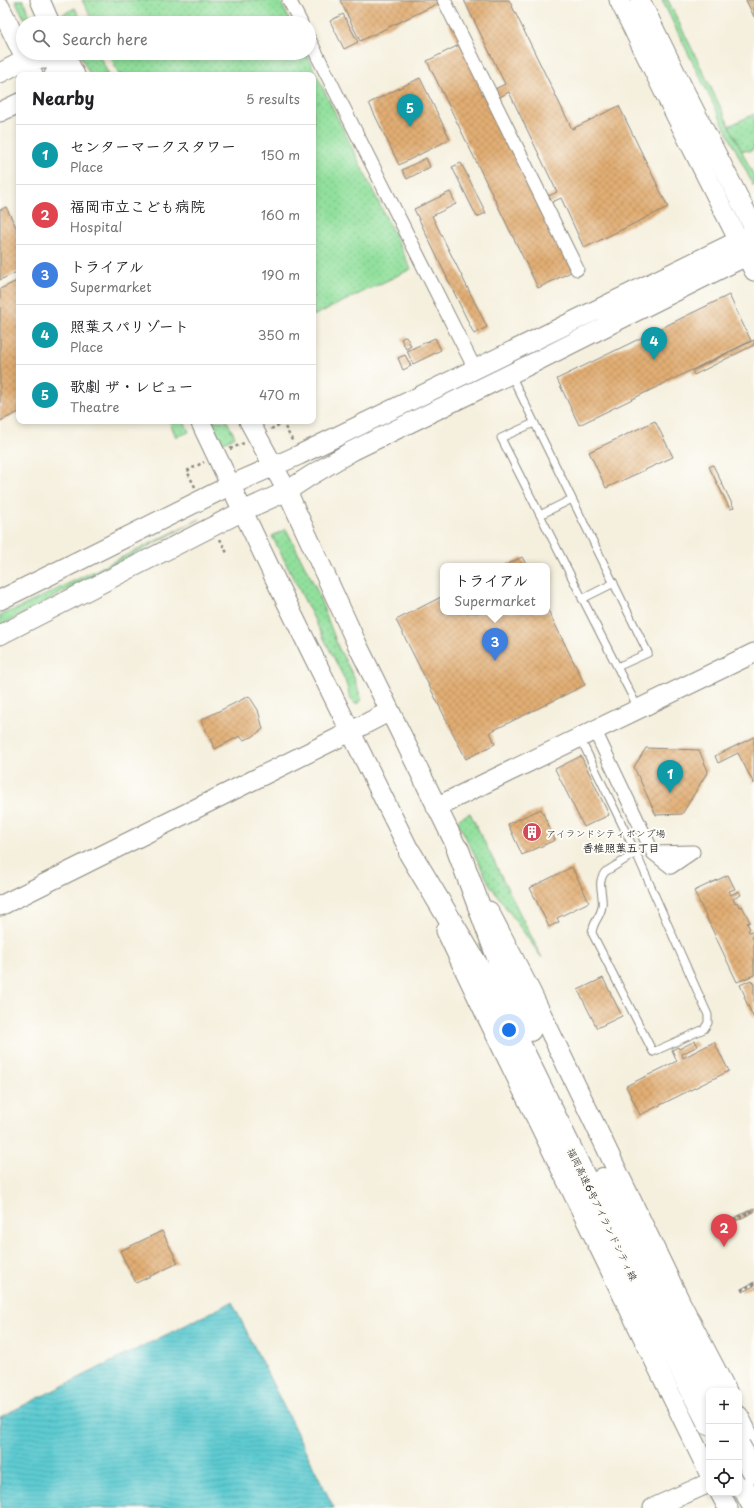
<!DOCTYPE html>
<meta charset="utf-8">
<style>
body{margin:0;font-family:"Playpen Sans","Klee One",sans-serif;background:#f2f2f2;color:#202124}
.controls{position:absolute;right:12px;bottom:12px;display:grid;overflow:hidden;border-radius:8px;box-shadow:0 2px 6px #0003}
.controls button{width:36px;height:36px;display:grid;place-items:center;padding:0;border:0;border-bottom:1px solid #e0e0e0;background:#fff;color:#202124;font:20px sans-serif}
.you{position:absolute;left:509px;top:1030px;width:14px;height:14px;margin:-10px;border:3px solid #fff;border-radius:50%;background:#1a73e8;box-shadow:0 0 0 6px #1a73e833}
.badge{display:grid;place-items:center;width:26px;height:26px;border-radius:50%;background:#ea580c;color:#fff;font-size:13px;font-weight:700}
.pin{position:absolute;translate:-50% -33px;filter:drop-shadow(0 1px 2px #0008)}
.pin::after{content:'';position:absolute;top:21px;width:14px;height:12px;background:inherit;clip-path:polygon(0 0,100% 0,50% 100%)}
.popup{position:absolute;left:440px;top:563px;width:110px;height:52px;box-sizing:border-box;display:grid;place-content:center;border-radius:8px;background:#fff;filter:drop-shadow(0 1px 3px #0005);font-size:13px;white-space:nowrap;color:#757577}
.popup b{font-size:15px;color:#202124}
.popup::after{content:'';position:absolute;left:50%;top:100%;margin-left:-8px;border:8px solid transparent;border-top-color:#fff}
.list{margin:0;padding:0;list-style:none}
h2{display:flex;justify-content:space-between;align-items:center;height:52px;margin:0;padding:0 16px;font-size:17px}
h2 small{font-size:13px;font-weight:400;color:#757577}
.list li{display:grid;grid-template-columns:26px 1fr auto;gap:12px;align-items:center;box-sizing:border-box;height:60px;padding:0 16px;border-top:1px solid #e0e0e0}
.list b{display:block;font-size:15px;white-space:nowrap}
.list p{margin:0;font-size:13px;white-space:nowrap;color:#757577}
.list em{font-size:13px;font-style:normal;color:#757577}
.icon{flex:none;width:22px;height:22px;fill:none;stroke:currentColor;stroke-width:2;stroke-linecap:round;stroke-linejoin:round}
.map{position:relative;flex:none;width:754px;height:1508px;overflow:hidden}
.search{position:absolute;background:#fff;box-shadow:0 2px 6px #0003;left:16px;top:16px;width:300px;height:44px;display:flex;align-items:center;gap:10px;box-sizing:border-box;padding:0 14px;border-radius:22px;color:#757577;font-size:15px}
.panel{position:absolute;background:#fff;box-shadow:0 2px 6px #0003;left:16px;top:72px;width:300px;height:352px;border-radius:8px}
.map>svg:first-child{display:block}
.grass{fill:url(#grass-dots);stroke:#577e5c}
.park{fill:#92e09d;stroke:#577e5c}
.water{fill:url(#water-rules);stroke:#3c7476}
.building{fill:url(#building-cross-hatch);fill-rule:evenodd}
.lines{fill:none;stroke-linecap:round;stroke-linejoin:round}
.lane-casing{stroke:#88867d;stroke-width:9}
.street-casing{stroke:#88867d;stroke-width:15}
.secondary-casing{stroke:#88867d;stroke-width:21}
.highway-casing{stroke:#88867d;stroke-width:24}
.path{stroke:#88867d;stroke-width:2.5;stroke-dasharray:3 3;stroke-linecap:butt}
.lane{stroke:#fff;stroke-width:7}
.street{stroke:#fff;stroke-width:13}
.secondary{stroke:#fff;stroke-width:19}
.highway{stroke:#fff;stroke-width:22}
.highway-bridge-casing{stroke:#88867d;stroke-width:24;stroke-linecap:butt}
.highway-bridge{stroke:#fff;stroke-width:22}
.labels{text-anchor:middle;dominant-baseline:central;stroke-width:4;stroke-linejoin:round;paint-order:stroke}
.poi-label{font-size:10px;fill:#1c1c1c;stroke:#fdfcf7;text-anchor:start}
.street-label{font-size:10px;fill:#1c1c1c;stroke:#fdfcf7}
.neighbourhood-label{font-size:11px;font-weight:bold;fill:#1c1c1c;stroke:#fdfcf7}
</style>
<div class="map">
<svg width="754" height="1508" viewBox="0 0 754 1508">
<defs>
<pattern id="grass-dots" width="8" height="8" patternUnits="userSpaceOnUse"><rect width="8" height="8" fill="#92e09d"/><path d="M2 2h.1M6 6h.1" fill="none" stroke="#7dc087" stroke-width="1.8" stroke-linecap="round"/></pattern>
<pattern id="water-rules" width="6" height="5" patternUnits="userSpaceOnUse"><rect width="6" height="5" fill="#5dcbd1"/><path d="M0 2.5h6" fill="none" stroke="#50aeb3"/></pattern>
<pattern id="building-cross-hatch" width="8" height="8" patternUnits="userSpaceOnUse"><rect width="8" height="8" fill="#e1ad73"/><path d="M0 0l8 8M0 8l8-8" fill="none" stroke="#c09463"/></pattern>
</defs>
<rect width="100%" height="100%" fill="#fdfcf7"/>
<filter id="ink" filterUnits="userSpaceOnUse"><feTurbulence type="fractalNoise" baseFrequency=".025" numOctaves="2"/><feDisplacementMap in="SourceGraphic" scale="8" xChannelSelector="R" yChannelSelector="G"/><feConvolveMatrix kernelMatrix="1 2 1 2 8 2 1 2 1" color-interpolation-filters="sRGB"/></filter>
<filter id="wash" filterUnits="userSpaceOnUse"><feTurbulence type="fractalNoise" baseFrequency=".012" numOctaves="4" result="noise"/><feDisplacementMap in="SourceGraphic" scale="16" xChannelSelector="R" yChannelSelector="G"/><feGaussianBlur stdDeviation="0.9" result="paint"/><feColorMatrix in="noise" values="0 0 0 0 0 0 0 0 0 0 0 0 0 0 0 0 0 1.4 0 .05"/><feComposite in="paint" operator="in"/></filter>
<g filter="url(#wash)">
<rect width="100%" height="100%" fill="#f5f0de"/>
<path class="grass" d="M15 0H23L30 15 24 18Z
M82 0H280L291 23H94Z
M75 8 83 23H65L61 15Z
M79 53H98L109 75H90Z
M109 53H306L411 269 313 316V75H119Z
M754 114V149L750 151 741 150 729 126Z
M558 336 560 340 463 387 461 383Z
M169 421H184L189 432 176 437Z
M211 421H227L235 437 221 443Z
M200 519 0 626V615L19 608Z
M286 529 315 586 339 649 353 675 361 698 360 702 355 704 351 700 345 680 272 536Z
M470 813 542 958 490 885 457 820Z"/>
<path class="park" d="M662 0H668L754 176V187Z"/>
<path class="water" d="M232 1302 334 1508H0V1417Z"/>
<g id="blocks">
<path class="building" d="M340 0H444L489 92 505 84 464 0H509L572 129 619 106 668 207 584 248 561 198 544 206 575 270 538 288 427 61 459 45 439 3 360 41ZM509 92 557 192 542 199 494 100Z
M746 0H754V17Z
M343 14 358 42 344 49 330 21Z
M420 78 450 139 399 165 369 103Z
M426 158 430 167 407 179 402 170Z
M461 163 486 213 477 217 452 167Z
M450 192 456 204 432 216 487 327 474 334 414 209Z
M6 207 19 233V271L0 280V210Z
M19 280V412L0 421V289Z
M729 295 751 341 579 425 557 379Z
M406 336 411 346 406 349 401 339Z
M435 338 441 350 413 364 407 351Z
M754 340V345L694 375 692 371Z
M405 355 411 366 403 370 398 358Z
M655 421 673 457 606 488 589 452Z
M713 465 734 508 730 509 709 467Z
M522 557 527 566H504Z
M443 596V612H547V608L585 685 490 732 495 744 466 759 396 620Z
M249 696 258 710 263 729 252 737 243 740 240 736 215 749 201 720Z
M754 737V784L738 753 718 763 715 756Z
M646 748 699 750 708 771 682 814 656 815 634 767Z
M581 756 609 815 584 827 555 769Z
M541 809 555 840 522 855 508 824Z
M572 867 589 902 557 918 559 922 549 927 530 888Z
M728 875 735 889 729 891 731 895 739 891 741 895 733 899 735 903 737 902 739 907 742 906 750 922 747 923 750 929 748 930 749 932 754 930V936L752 937 754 941V975L737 982 694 891Z
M603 978 622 1016 597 1028 578 990Z
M751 980 754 985V1019L744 997 745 996 740 985Z
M695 1041 698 1046 682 1054 683 1058 714 1042 729 1071 640 1115 626 1086 677 1061 672 1050 678 1047 679 1049Z
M754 1208V1212L713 1232 712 1229Z
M162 1231 178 1263 136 1283 120 1251Z
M754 1282V1286L742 1292 741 1289Z"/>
</g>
</g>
<g filter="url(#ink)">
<use href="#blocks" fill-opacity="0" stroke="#88867d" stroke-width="1"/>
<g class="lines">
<g class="lane-casing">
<path id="lane" d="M511 375 648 653 617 667
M534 423 501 438 638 708
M540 515 572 499
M582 599 614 583
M580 738 636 853 708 1015V1023L704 1029 653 1052 592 933C593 921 601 917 602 906 604 894 596 883 605 872L636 853"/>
</g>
<g class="street-casing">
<path id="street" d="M289 0 301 23
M444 0 577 269
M309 39 475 369
M595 731 653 853 671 867 693 852
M653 853 693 852"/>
</g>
<g class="secondary-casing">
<path id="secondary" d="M40 0 50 23
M619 0 666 96 754 271
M640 0 683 88 754 228
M0 7 33 75
M64 53 75 75
M0 73 25 60 67 58
M54 75 67 58
M0 112 19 103
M200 421 277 583 417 866
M249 421 287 491 356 642 465 864
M0 600 231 485 299 455 754 233
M0 635 243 511 287 491 310 476 352 451 533 363 754 252
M436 807 754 653
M0 906 350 732 390 711
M489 911 530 990 681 1303 727 1391
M446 931 485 1013 709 1473
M739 1416 754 1447
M720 1493 728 1508
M653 1508 709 1483"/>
</g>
<g class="highway-casing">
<path id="highway" d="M458 850 512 995 530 1030
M410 853 500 1004 623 1256 709 1424
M603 1179 709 1391
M739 1479 754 1507"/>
</g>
<path class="path" d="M271 429 283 423 293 442
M230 449 244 443
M195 487 187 471 204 462
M220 539 228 555
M712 1230 754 1210
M741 1290 754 1284"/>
<use href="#lane" class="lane"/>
<use href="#street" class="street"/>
<use href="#secondary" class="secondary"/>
<use href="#highway" class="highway"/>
<g class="highway-bridge-casing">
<path id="highway-bridge" d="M739 1446 754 1472"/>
</g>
<use href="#highway-bridge" class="highway-bridge"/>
</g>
</g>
<defs>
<g id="building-disc" transform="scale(1)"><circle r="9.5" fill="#d1495b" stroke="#fdfcf7"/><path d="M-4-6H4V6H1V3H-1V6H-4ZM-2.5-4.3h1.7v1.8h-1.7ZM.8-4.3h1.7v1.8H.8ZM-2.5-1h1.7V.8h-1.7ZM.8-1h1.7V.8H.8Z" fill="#fff"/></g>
</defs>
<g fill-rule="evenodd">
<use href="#building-disc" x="532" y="832"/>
</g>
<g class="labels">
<g class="poi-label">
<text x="546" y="832">アイランドシティポンプ場</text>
</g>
<g class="street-label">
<text transform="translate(603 1214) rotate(64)">福岡高速6号アイランドシティ線</text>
</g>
<g class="neighbourhood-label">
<text x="621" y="847">香椎照葉五丁目</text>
</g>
</g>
</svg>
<div class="controls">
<button>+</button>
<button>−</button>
<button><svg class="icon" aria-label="locate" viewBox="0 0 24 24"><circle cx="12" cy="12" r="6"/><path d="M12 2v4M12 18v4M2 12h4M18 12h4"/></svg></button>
</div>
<div class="you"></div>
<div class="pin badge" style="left:670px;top:793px;background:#0f9aa8">1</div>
<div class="pin badge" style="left:724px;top:1247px;background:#e0444e">2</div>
<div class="pin badge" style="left:495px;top:661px;background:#3f7fe0">3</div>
<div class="popup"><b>トライアル</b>Supermarket</div>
<div class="pin badge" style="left:654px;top:360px;background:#0f9aa8">4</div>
<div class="pin badge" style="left:410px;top:127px;background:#0f9aa8">5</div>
<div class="search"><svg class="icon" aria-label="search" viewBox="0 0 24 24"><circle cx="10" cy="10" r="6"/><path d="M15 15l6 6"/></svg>Search here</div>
<section class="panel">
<h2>Nearby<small>5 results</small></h2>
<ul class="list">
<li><span class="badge" style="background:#0f9aa8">1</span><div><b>センターマークスタワー</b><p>Place</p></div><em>150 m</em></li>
<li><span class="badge" style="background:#e0444e">2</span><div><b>福岡市立こども病院</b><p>Hospital</p></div><em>160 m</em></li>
<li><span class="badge" style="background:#3f7fe0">3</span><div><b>トライアル</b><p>Supermarket</p></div><em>190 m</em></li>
<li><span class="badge" style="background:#0f9aa8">4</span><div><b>照葉スパリゾート</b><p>Place</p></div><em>350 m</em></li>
<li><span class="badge" style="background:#0f9aa8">5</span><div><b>歌劇 ザ・レビュー</b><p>Theatre</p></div><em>470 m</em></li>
</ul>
</section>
</div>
